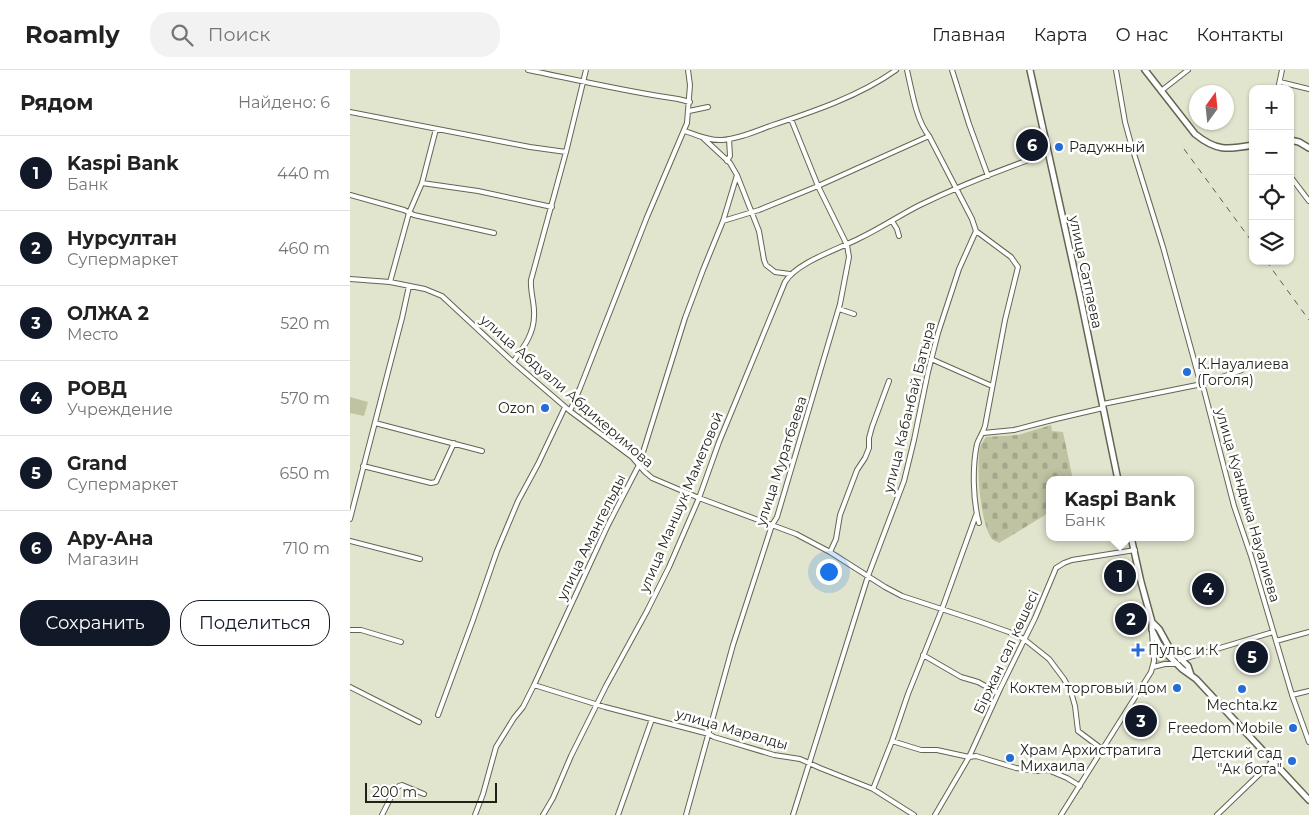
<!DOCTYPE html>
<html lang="ru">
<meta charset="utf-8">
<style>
body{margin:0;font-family:Montserrat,sans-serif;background:#f2f2f2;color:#222}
.controls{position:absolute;right:15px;top:15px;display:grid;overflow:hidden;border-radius:10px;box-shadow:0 1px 4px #0004}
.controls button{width:45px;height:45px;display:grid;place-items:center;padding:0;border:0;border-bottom:1px solid #e0e0e0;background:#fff;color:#222;font:25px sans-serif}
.compass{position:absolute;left:839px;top:15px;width:45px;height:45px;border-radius:50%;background:#fff;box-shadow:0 1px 4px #0004;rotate:15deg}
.scale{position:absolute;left:15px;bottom:12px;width:132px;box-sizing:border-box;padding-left:5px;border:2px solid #1f2017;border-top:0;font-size:14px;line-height:18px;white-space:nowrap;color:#1f2017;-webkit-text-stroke:4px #fff;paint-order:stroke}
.you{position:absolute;left:478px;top:501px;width:18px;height:18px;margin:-12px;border:4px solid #fff;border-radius:50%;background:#1a73e8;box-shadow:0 0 0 8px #1a73e833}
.badge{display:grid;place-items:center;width:32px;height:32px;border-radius:50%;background:#111827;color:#fff;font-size:16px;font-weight:700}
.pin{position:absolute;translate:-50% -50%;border:2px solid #fff;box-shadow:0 1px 5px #0006}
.popup{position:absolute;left:696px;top:406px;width:148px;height:65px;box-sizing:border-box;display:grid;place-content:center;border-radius:10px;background:#fff;filter:drop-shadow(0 1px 4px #0005);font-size:16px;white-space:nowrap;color:#767676}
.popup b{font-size:19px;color:#222}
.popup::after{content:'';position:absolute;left:50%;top:100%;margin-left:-10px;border:10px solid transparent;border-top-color:#fff}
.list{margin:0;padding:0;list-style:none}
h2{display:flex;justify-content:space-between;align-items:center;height:65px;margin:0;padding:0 20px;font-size:21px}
h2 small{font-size:16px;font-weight:400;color:#767676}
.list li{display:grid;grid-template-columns:32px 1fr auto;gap:15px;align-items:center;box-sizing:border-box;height:75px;padding:0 20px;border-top:1px solid #e0e0e0}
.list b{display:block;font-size:19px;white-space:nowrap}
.list p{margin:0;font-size:16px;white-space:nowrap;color:#767676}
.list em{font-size:16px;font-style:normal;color:#767676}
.actions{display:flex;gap:10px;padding:15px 20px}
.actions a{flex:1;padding:11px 0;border:1px solid #111827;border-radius:20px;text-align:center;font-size:18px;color:#111827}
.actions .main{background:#111827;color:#fff}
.icon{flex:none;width:28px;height:28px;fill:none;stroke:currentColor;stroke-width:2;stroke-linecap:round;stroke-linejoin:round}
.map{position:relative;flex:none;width:959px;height:745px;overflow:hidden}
header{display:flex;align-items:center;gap:30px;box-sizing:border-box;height:70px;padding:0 25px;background:#fff;border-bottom:1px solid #e0e0e0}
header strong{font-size:24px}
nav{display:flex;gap:28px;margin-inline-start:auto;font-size:18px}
.search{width:350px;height:45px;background:#f2f2f2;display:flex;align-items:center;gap:12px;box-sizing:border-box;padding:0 18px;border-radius:20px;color:#767676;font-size:19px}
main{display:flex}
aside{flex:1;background:#fff}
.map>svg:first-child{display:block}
.grass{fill:url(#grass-tufts)}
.cemetery{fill:url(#cemetery-stones)}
.pitch{fill:#bfc3a2}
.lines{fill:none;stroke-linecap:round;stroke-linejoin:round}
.street-casing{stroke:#626551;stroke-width:6}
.secondary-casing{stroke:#626551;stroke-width:8}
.street{stroke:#fff;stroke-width:4}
.secondary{stroke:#fff;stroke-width:5}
.rail{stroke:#5b5c4f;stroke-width:1;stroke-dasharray:6 6;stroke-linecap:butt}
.poi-dot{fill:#246cd8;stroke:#fff;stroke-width:2}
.labels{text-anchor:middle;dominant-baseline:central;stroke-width:5;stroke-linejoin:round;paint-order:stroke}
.poi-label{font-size:14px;fill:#1f2017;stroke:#fff;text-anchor:start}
.street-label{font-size:14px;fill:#1f2017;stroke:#fff}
</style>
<header>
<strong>Roamly</strong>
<div class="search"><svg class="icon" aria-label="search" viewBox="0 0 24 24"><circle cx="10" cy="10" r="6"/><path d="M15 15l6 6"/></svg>Поиск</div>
<nav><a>Главная</a><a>Карта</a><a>О нас</a><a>Контакты</a></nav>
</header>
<main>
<aside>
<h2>Рядом<small>Найдено: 6</small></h2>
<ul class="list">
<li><span class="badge">1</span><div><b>Kaspi Bank</b><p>Банк</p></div><em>440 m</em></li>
<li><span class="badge">2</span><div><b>Нурсултан</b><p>Супермаркет</p></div><em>460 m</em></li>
<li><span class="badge">3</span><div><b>ОЛЖА 2</b><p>Место</p></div><em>520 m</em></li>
<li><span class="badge">4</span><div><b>РОВД</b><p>Учреждение</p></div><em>570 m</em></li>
<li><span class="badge">5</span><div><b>Grand</b><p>Супермаркет</p></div><em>650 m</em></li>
<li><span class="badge">6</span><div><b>Ару-Ана</b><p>Магазин</p></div><em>710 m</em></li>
</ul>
<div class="actions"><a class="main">Сохранить</a><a>Поделиться</a></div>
</aside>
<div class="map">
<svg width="959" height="745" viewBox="0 0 959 745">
<defs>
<pattern id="grass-tufts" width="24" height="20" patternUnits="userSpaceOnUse" patternTransform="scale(1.25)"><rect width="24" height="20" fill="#bfc3a2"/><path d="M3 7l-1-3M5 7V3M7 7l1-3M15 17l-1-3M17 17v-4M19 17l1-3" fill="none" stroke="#a4a78b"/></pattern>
<pattern id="cemetery-stones" width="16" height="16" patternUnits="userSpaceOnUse" patternTransform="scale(1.25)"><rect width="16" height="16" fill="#bfc3a2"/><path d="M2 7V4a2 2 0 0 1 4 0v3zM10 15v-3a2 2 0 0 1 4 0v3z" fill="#a4a78b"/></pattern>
</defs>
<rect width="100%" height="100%" fill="#e2e5ce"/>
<path class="grass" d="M801 586a10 10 0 1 1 20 0a10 10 0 1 1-20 0Z"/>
<path class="cemetery" d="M701 355 702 361 713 362 723 410H700V442L649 473C647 472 643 470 642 469 630 454 625 391 631 374 632 373 635 368 636 367L668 365Z"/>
<path class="pitch" d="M0 327 18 332 14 346 0 343Z"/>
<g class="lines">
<g class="street-casing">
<path id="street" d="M178 0C228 10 277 22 328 29L340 32
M602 0 619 54 638 106
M766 0 775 52 781 74 813 177 849 308 854 320 884 436 901 486 942 625 959 672
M930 12 959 19
M928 19 932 0
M811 21 838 0
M339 41 358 37
M0 42 180 77 216 82
M335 61C346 65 360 71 372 70 388 69 404 62 420 56 462 42 510 26 546 0
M352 67 380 93 387 105 409 161 414 190 416 195 425 202 440 204
M377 91 380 86 379 69
M940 106 959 131
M72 113 128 121 202 137
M0 125 54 140 64 145 144 163
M373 151 409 140 468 116 579 66
M542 151 547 159 549 166
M626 161 661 187 668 197 655 250 635 356C633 363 629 368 627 374 622 397 623 431 629 453
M0 209 40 212 75 219 92 226 163 292 220 341 282 387 295 402 302 408 349 428 446 464 480 482 535 517 552 526 628 551 659 562 674 569 699 589 714 609 721 622 725 636 728 661 752 679
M40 212 59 143 72 113 86 59
M489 239 504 244
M581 289 642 316
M163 292C173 278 184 264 184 246 185 234 180 222 181 210L216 82 236 0
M753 334 852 314 892 300
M220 341 230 318 297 147 337 53 340 15 338 0
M25 353 132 381
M633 363 664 360 706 349 753 338
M13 396 81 413 86 412 104 373
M0 449 52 248 59 216
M0 471 70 489
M480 482 486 469 490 445 507 400 515 388 519 378V368L522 357 539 311
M0 560H11L51 572
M926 571 959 562
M573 585 611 607 628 612 648 623
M830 590 923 562
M803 597 815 594H827
M184 615 255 637 359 664 364 667 424 685 450 689 470 698 523 719 564 745
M0 617 69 652
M942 625 959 621
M88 645 123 550 147 481 168 431 188 394 215 337
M542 671 571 680H587L619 687 626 686 666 698 687 701 698 700 717 708 730 716
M523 719 542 671 558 624 592 539 626 445
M32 745 44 721 49 716 52 715 74 724
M125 745 133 724 146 677 164 648 173 637 184 615 258 455 289 395 335 248 353 200 373 151 387 105
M193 745 203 728 221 686 256 616 297 541 319 497 349 428 369 372 435 212C447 192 489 179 510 168 531 158 550 145 570 135 611 115 655 98 698 83
M268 745 302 649
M336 745 383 575 422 455 427 447 490 234 499 187 497 175 468 116 441 49
M443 745 518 506 554 411 564 370 578 302 588 263 609 199 626 161 622 149 579 66C566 50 562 21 557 0
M585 745 619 687 651 617 685 548 706 498 714 493 722 490 785 480
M711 745 801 602 804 591 802 562
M867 745 923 691"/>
</g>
<g class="secondary-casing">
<path id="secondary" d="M680 0 730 226 768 410
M795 0 845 64C866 81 877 80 903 75
M940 70 949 72 959 78
M781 467 791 512 802 552V560L809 574 819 586 832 599 846 609 959 730
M802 552 809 559 820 579 838 596 841 605"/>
</g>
<use href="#street" class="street"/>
<use href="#secondary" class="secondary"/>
<path class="rail" d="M834 79 903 173
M916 191 959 250"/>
</g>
<g class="poi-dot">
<circle cx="709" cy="77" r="5"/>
<circle cx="837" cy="302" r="5"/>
<circle cx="195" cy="338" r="5"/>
<path d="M785.5 572.5h5v5h5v5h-5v5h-5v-5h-5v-5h5z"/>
<circle cx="827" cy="618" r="5"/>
<circle cx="892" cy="619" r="5"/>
<circle cx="943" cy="658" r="5"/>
<circle cx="660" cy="688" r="5"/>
<circle cx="942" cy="691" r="5"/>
</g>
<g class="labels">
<g class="poi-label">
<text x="719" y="77">Радужный</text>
<text x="847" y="294">К.Науалиева<tspan x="847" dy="16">(Гоголя)</tspan></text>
<text x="185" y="338" text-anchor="end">Ozon</text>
<text x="798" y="580">Пульс и К</text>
<text x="817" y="618" text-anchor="end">Коктем торговый дом</text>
<text x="892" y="635" text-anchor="middle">Mechta.kz</text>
<text x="933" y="658" text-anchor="end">Freedom Mobile</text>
<text x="670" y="680">Храм Архистратига<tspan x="670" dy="16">Михаила</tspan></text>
<text x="932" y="683" text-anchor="end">Детский сад<tspan x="932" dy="16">"Ак бота"</tspan></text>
</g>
<g class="street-label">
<text transform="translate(736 202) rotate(78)">улица Сатпаева</text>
<text transform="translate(217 321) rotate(41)">улица Абдуали Абдикеримова</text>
<text transform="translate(559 337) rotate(-76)">улица Кабанбай Батыра</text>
<text transform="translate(431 391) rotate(-72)">улица Муратбаева</text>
<text transform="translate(331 432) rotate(-67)">улица Маншук Маметовой</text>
<text transform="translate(898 435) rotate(74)">улица Куандыка Науалиева</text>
<text transform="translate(241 467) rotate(-64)">улица Амангельды</text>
<text transform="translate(656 582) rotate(-65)">Біржан сал көшесі</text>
<text transform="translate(382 659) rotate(16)">улица Маралды</text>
</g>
</g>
</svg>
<div class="controls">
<button>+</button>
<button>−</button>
<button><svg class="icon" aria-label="locate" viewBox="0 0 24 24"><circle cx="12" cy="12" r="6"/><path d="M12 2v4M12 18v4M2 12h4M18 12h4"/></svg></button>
<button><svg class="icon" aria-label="layers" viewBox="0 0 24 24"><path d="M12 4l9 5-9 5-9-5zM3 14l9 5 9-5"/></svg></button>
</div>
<svg class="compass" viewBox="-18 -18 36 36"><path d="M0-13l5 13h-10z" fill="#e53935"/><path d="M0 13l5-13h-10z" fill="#767676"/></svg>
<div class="scale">200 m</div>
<div class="you"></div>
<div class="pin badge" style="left:770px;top:506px">1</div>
<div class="popup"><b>Kaspi Bank</b>Банк</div>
<div class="pin badge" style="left:781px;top:549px">2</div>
<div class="pin badge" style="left:791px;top:651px">3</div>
<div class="pin badge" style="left:858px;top:519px">4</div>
<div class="pin badge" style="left:902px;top:587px">5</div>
<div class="pin badge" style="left:682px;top:75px">6</div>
</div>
</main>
